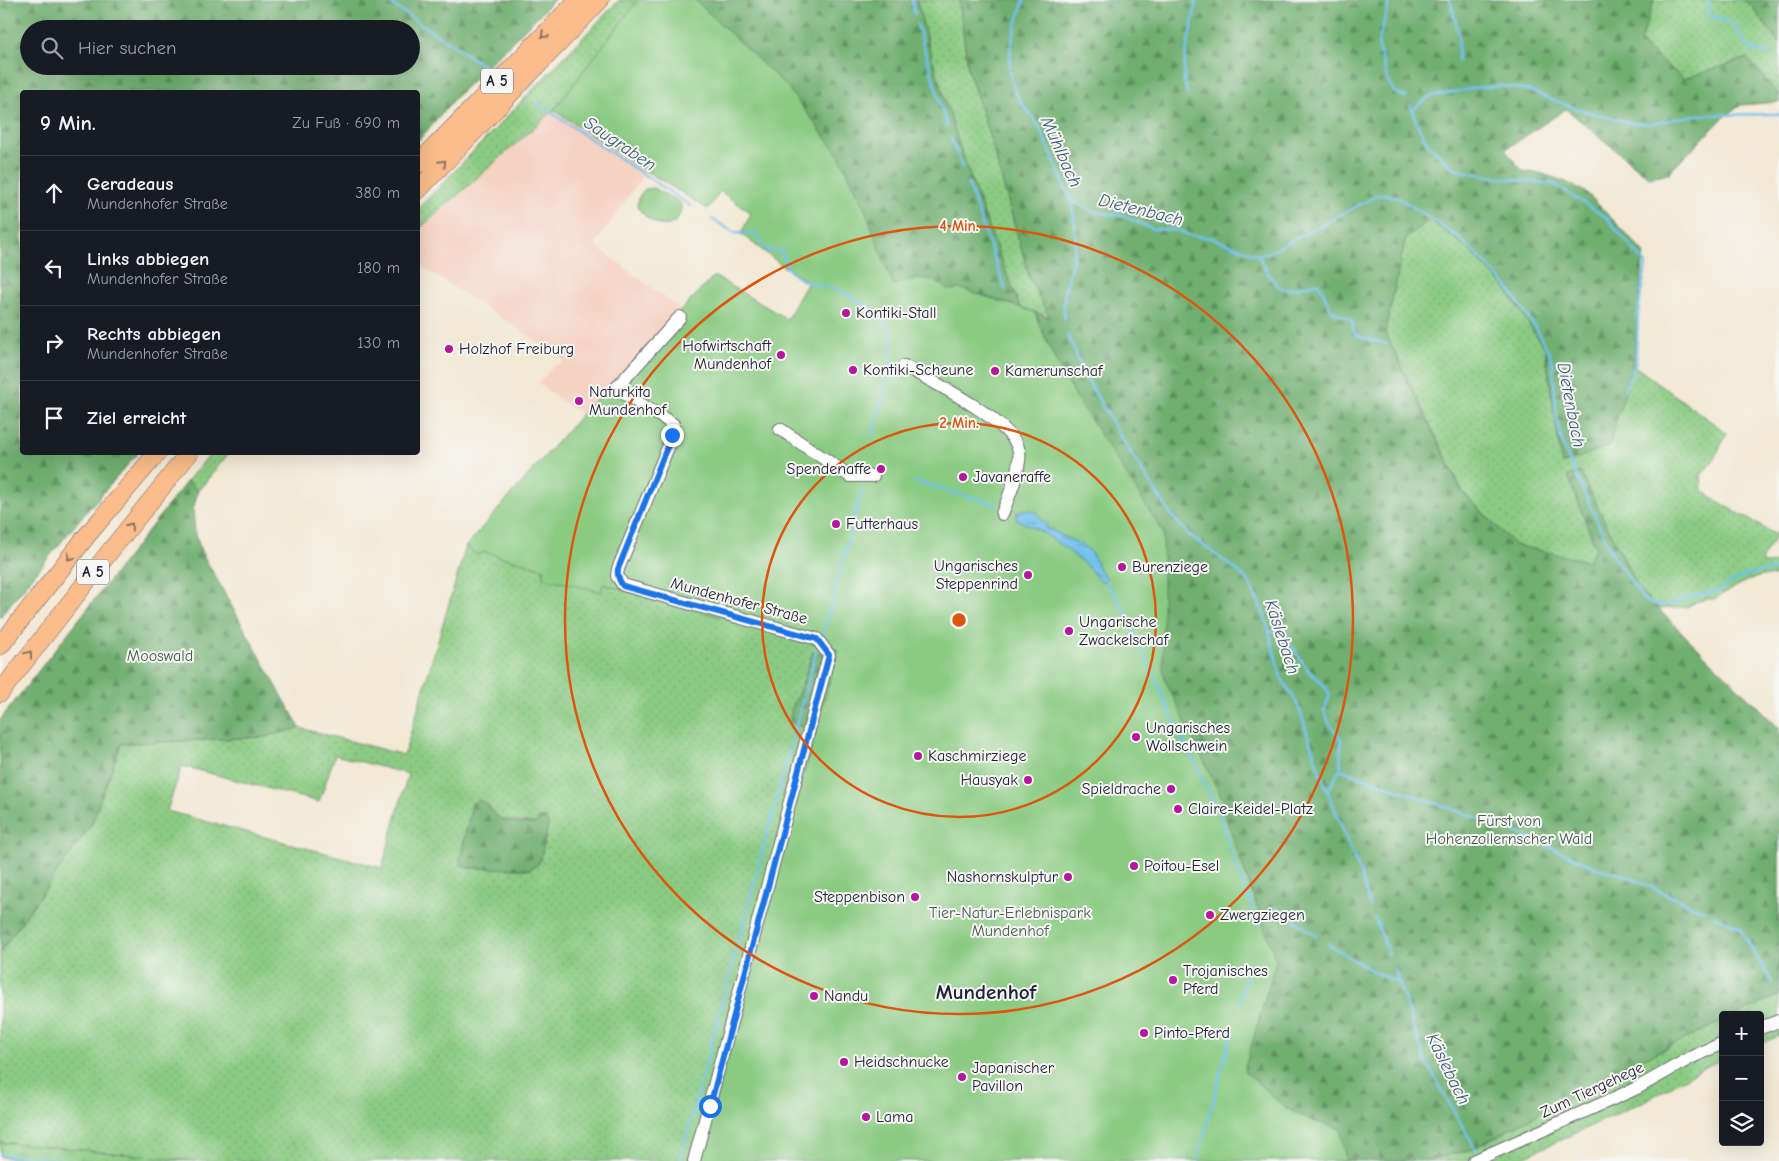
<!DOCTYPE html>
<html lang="de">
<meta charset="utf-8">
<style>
body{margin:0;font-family:"Comic Neue",sans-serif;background:#242831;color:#f1f3f6}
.controls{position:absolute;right:15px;bottom:15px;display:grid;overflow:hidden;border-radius:5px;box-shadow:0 5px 20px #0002}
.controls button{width:45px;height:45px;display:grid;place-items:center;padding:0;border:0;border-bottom:1px solid #363941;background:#171b24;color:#f1f3f6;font:25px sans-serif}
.stop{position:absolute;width:15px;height:15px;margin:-11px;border:4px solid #1a73e8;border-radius:50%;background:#fff}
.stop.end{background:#1a73e8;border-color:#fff;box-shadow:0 1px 5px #0008}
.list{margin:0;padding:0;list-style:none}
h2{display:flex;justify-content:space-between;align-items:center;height:65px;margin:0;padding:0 20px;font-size:21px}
h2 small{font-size:16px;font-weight:400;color:#9ea1a6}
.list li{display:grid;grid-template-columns:32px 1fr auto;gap:15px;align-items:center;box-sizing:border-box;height:75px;padding:0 20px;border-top:1px solid #363941}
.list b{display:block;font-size:19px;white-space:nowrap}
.list p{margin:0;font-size:16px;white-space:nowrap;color:#9ea1a6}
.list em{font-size:16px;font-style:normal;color:#9ea1a6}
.icon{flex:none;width:28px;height:28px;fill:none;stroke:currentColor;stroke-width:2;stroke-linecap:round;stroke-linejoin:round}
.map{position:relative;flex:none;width:1779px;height:1161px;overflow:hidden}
.search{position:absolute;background:#171b24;box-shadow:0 5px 20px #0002;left:20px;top:20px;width:400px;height:55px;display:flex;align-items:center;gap:12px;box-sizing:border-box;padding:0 18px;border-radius:28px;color:#9ea1a6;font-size:19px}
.panel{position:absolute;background:#171b24;box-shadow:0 5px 20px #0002;left:20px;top:90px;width:400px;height:365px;border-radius:5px}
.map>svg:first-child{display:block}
.built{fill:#f5d2c2}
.grass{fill:url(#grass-dots);stroke:#56765e;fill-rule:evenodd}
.forest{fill:url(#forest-firs);stroke:#486856;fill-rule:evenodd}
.wetland{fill:url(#wetland-marsh);stroke:#56765e}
.green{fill:#8acb82;stroke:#56765e}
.water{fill:url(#water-ripples);stroke:#4a7294}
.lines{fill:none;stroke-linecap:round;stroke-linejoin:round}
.stream{stroke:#72c1ed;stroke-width:2.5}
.minor-casing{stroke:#6b6771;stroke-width:14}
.highway-casing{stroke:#6b6771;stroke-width:19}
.minor{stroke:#fff;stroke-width:12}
.highway{stroke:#f9bc8a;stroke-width:18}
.oneway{stroke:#8e6f62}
.route{stroke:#1a73e8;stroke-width:6}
.ring{fill:none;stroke:#de560e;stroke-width:2.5}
.poi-dot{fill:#b5179e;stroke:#f6f6f2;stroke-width:2}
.labels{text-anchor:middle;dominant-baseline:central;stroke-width:4;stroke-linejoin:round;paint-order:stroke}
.shield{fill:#f6f6f2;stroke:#626272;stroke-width:1}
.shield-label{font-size:15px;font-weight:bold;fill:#22223b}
.poi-label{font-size:16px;fill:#22223b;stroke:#f6f6f2;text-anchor:start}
.street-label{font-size:16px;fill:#22223b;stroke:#f6f6f2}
.park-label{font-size:16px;fill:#465d54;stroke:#f6f6f2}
.water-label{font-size:18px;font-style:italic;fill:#3e5a79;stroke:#f6f6f2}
.district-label{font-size:21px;font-weight:bold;fill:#22223b;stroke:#f6f6f2}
.centre{fill:#de560e;stroke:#f6f6f2;stroke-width:2.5}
.ring-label{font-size:15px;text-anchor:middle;font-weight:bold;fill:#de560e;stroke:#f6f6f2;stroke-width:4;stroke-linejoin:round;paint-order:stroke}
</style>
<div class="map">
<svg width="1779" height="1161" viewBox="0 0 1779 1161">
<defs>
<pattern id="grass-dots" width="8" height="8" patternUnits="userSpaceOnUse" patternTransform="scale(1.25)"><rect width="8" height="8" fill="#8acb82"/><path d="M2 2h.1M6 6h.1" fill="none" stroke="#77ae71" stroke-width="1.8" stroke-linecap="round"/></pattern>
<pattern id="forest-firs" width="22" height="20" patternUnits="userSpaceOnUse" patternTransform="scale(1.25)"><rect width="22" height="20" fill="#6faf70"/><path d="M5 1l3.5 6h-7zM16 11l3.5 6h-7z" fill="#5b8e5d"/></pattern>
<pattern id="wetland-marsh" width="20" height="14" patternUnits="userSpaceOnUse" patternTransform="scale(1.25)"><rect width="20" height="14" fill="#8acb82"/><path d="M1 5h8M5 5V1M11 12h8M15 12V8" fill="none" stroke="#77ae71"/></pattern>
<pattern id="water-ripples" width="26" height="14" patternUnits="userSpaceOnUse" patternTransform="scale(1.25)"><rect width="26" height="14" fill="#72c1ed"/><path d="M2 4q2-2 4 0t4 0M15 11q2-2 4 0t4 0" fill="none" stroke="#5d9cc1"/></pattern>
</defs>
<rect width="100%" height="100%" fill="#f6f6f2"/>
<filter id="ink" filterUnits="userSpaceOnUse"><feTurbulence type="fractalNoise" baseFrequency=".02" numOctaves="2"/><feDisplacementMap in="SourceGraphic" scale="10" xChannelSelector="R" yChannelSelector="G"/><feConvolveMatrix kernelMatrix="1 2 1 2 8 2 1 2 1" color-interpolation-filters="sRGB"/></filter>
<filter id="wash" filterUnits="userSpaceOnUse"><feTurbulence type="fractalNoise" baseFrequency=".0096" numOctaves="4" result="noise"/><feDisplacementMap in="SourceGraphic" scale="20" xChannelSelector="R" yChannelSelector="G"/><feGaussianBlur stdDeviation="1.12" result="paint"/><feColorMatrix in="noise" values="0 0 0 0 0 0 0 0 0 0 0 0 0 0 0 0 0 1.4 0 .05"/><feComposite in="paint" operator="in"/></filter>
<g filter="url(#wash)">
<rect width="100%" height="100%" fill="#f3e8d4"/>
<path class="built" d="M554 110 646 171 595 245 681 310 611 386 581 415 538 383 554 366 563 362 560 356 418 264V230Z"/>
<path class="grass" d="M619 0H638L554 110 418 230V209Z
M917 0H959L968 69 992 144 1030 279 1051 318 1020 307C993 240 967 172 946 103 935 69 925 35 917 0Z
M1654 0H1744L1752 6 1779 44V95L1747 58 1684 79 1640 43Z
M1430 220 1468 249 1504 286 1545 349 1562 464 1609 445 1633 365 1727 433 1713 461 1701 475 1702 490 1721 503 1776 535 1762 559V564L1779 563V576H1762L1746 581 1714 599H1707L1696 602 1687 607 1659 609 1640 591 1580 472 1568 476 1596 548 1587 562 1515 545 1463 492 1385 332 1406 237Z
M211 453H229L198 491 187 481Z
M466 546 477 554 485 552 545 569 543 577 600 591 603 584 815 642 819 646 838 650 698 1161H195L0 1142V952L91 825 121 744 263 737 300 728 404 755ZM335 755 408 774 382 868 167 811 182 766 319 802ZM487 803 494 814 501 819 535 824 538 820 546 819 548 824 541 858 538 864 530 869 469 868 461 865 460 859 472 804Z
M1779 995V1036L1760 1044V1015H1737Z
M1723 1021V1059L1703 1068 1647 1100 1515 1161H1424L1472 1149 1636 1062Z"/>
<path class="forest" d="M0 0H554L453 100 418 141V92H22V452L138 453 81 518 0 617ZM29 29H411V66H29Z
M695 0H917C925 35 935 69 946 103 967 172 993 240 1020 307L961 289 948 290 939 283 893 285 863 204 838 154 787 87Z
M959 0H1654L1640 43 1684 79 1747 58 1779 95V102L1741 105 1724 117 1668 174 1648 177 1566 109 1505 150 1523 171 1540 173 1564 181 1586 192 1644 252 1633 365 1609 446 1562 464 1545 349 1504 286 1468 249 1430 220 1406 237 1385 332 1462 492 1515 545 1588 561 1596 548 1568 476 1580 472 1640 591 1779 728V995L1737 1015H1723V1021L1636 1062 1472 1149 1424 1161H1346L1340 1129 1312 1121 1286 1108 1244 1071 1276 961 1226 818 1165 680 1163 669 1078 400 1056 362 1034 312 1050 318 1030 280 992 144 968 69Z
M1744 0H1779V44L1752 6Z
M187 481 198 491 193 510 195 532 201 551 300 728 264 737 121 744 91 825 0 952V720Z
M840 646 818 736 813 735 810 713 803 727 790 723 791 711 804 679 813 651 826 657Z
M478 800C489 802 488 809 495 815 504 823 523 824 535 824L541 817 546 819 548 824 541 858 538 864 530 869 469 868 461 865 460 860 472 804Z"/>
<path class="wetland" d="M0 1142 195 1161H40L0 1157Z"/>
<path class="green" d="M638 0H695L787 87 838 154 863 204 893 285C915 278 929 274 948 290L961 289 1034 312 1056 362 1078 400 1163 532V669L1165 680 1224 803 1220 807 1226 818 1276 961 1244 1071 1286 1108 1312 1121 1340 1129 1346 1161H698L838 650 603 584 601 592 543 577 545 569 485 552 477 555 466 546 581 415 714 276 787 319 808 282 783 266 741 234 751 213 720 191 708 209 646 171 554 110Z
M653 188 680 202C684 214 675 228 661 225 652 223 640 213 637 205L640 195 645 189Z"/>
<path class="water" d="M1022 510H1030L1038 513 1040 519 1047 525 1046 527 1087 548 1094 557 1099 569 1106 577V582L1099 580 1086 565 1067 549 1042 532 1016 519 1017 512Z"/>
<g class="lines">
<path class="stream" d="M385 0 490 70
M912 0 915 14
M1024 0C1014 30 1002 61 1016 93 1021 106 1033 115 1039 127 1051 151 1060 177 1071 201 1075 219 1077 240 1073 259 1068 283 1061 293 1065 320
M1390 0 1378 44 1387 78 1394 92 1406 97
M1450 0 1459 36 1458 61
M1708 0 1709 15 1735 25C1745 46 1745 49 1769 54
M917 24 947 127
M1187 94C1186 88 1184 81 1184 74 1184 49 1194 25 1196 0
M535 102 691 206
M1410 106 1418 126 1427 143 1452 167 1467 172 1500 178 1554 184 1606 217 1646 264 1638 313 1636 362 1624 391
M1412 110 1429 97 1474 88 1502 86 1527 90 1578 109 1631 123 1650 124 1694 115 1779 114
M951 137 962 167
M968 183 1005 289
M1071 201 1095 212 1123 216 1153 229 1177 230 1190 235 1212 238 1258 255 1270 252 1378 195 1385 194 1399 198 1458 237 1486 264 1509 289 1536 329 1550 355 1553 366 1556 413 1562 444 1613 556 1645 601 1659 605 1672 604 1688 597 1719 591 1733 581 1747 575 1769 570 1779 571
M712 219 735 233 756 234 766 250 781 251C785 257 785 266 790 271 802 285 820 283 836 289 850 295 885 315 890 331 897 355 879 411 872 436
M1258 255C1265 266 1273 290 1289 289 1298 289 1308 284 1317 283 1326 291 1324 299 1330 308 1338 320 1355 311 1353 331 1362 341 1375 339 1386 344
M1068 335 1083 372 1120 436 1171 515 1187 533 1239 572 1248 581 1265 616 1281 678 1296 701 1302 717 1319 770 1360 872 1370 906
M915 481 997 505
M1105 580 1126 613 1177 728 1221 817 1231 851 1252 906 1257 926
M1270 631 1284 634 1308 670 1322 683 1330 694 1324 711 1330 724 1341 739 1340 769 1328 791
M823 636 862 489
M1340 769 1497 825
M1514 831 1597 868 1624 875 1704 911
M1275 907 1317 936
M1714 916 1739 927 1772 982
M1375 918 1389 954
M1328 944 1374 972 1399 983
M1394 968 1425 1060 1476 1150
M1239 1004 1250 963
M0 1155 74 1161
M680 1161 816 651
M1197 1161 1231 1035"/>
</g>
</g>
<g filter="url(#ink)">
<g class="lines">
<g class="minor-casing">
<path id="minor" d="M680 317 618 386 623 393 673 424V435L618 569 617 576 623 585 817 639 829 655 694 1161
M904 366C930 380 1014 422 1019 451 1022 466 1008 499 1002 514
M780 429 850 476H873
M1760 1028 1779 1021
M1474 1161 1637 1088 1692 1057 1723 1043"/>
</g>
<g class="highway-casing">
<path id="highway" d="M418 164 578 0
M418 190 600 0
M0 646 89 533 158 452
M0 693 111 550 190 452"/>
</g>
<use href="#minor" class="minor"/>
<use href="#highway" class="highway"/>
</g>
<defs><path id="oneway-chevron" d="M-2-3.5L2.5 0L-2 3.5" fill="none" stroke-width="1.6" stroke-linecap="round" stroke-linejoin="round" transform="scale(1.25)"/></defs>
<g class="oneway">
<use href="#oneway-chevron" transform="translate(544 35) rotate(135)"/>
<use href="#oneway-chevron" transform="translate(443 163) rotate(-46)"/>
<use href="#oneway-chevron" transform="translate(130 526) rotate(-51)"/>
<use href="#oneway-chevron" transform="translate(70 557) rotate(129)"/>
<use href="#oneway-chevron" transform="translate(29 654) rotate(-53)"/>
</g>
</g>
<g class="lines" filter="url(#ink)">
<path class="route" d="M672 435 618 569C617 576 619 580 623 586L817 639 829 655 710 1106"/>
</g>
<g class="ring">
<circle cx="959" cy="620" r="197"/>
<circle cx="959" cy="620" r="394"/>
</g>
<g class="poi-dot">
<circle cx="846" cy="313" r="5"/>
<circle cx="449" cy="349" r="5"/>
<circle cx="781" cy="355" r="5"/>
<circle cx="853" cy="370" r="5"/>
<circle cx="995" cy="371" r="5"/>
<circle cx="579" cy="401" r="5"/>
<circle cx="881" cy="469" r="5"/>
<circle cx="963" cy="477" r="5"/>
<circle cx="836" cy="524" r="5"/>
<circle cx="1122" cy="567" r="5"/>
<circle cx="1028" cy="575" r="5"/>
<circle cx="1069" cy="631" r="5"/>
<circle cx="1136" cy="737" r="5"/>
<circle cx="918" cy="756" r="5"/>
<circle cx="1028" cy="780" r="5"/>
<circle cx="1171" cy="789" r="5"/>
<circle cx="1178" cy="809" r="5"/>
<circle cx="1134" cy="866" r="5"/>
<circle cx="1068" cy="877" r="5"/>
<circle cx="915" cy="897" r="5"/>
<circle cx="1210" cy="915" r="5"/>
<circle cx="1173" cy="980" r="5"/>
<circle cx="814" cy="996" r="5"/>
<circle cx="1144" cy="1033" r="5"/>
<circle cx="844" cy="1062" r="5"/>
<circle cx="962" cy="1077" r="5"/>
<circle cx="866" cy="1117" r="5"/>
</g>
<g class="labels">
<g class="shield">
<rect x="481" y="68.5" width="32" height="25" rx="4"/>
<rect x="77" y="559.5" width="32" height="25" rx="4"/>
</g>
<g class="shield-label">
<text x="497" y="81">A 5</text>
<text x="93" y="572">A 5</text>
</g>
<g class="poi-label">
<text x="856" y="313">Kontiki-Stall</text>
<text x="771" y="346" text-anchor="end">Hofwirtschaft<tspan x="771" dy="18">Mundenhof</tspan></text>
<text x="459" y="349">Holzhof Freiburg</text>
<text x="863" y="370">Kontiki-Scheune</text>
<text x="1005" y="371">Kamerunschaf</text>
<text x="589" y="392">Naturkita<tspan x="589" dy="18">Mundenhof</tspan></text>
<text x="871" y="469" text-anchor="end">Spendenaffe</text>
<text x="973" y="477">Javaneraffe</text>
<text x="846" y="524">Futterhaus</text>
<text x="1018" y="566" text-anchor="end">Ungarisches<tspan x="1018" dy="18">Steppenrind</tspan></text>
<text x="1132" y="567">Burenziege</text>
<text x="1079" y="622">Ungarische<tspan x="1079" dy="18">Zwackelschaf</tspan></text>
<text x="1146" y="728">Ungarisches<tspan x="1146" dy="18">Wollschwein</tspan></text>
<text x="928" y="756">Kaschmirziege</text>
<text x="1018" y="780" text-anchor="end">Hausyak</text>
<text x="1161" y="789" text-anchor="end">Spieldrache</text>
<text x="1188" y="809">Claire-Keidel-Platz</text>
<text x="1144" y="866">Poitou-Esel</text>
<text x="1058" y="877" text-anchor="end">Nashornskulptur</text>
<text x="905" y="897" text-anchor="end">Steppenbison</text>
<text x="1220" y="915">Zwergziegen</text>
<text x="1183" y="971">Trojanisches<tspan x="1183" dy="18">Pferd</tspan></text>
<text x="824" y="996">Nandu</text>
<text x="1154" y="1033">Pinto-Pferd</text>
<text x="854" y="1062">Heidschnucke</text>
<text x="972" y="1068">Japanischer<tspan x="972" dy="18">Pavillon</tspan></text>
<text x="876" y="1117">Lama</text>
</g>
<g class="street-label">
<text transform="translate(739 601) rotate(15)">Mundenhofer Straße</text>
<text transform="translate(1592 1090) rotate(-25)">Zum Tiergehege</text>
</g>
<g class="park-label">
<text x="160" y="656">Mooswald</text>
<text x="1509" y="821">Fürst von<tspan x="1509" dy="18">Hohenzollernscher Wald</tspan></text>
<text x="1010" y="913">Tier-Natur-Erlebnispark<tspan x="1010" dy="18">Mundenhof</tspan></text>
</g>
<g class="water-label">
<text transform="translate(620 144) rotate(34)">Saugraben</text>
<text transform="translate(1061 152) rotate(66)">Mühlbach</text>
<text transform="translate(1141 210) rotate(14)">Dietenbach</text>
<text transform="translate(1571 405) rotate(79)">Dietenbach</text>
<text transform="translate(1282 637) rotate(72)">Käslebach</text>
<text transform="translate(1448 1069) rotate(64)">Käslebach</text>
</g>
<g class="district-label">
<text x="986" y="992">Mundenhof</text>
</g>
</g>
<circle cx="959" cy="620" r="8" class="centre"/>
<g class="ring-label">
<text x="959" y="231">4 Min.</text>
<text x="959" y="428">2 Min.</text>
</g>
</svg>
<div class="controls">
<button>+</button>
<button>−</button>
<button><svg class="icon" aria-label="layers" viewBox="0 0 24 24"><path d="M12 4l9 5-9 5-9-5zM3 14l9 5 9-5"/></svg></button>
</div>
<div class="stop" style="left:710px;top:1106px"></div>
<div class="stop end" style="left:672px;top:435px"></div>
<div class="search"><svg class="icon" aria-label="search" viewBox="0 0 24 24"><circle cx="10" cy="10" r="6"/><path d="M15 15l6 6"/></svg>Hier suchen</div>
<section class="panel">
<h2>9 Min.<small>Zu Fuß · 690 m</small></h2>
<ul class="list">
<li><svg class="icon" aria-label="ahead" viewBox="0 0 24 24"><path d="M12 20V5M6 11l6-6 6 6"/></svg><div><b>Geradeaus</b><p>Mundenhofer Straße</p></div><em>380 m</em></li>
<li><svg class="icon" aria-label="left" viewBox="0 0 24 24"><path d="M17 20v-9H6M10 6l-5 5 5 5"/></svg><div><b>Links abbiegen</b><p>Mundenhofer Straße</p></div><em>180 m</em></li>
<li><svg class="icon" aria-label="right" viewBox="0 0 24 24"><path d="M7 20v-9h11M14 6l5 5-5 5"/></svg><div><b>Rechts abbiegen</b><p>Mundenhofer Straße</p></div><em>130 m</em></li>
<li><svg class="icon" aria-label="arrive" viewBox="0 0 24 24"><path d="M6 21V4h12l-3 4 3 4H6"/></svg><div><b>Ziel erreicht</b></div></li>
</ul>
</section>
</div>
